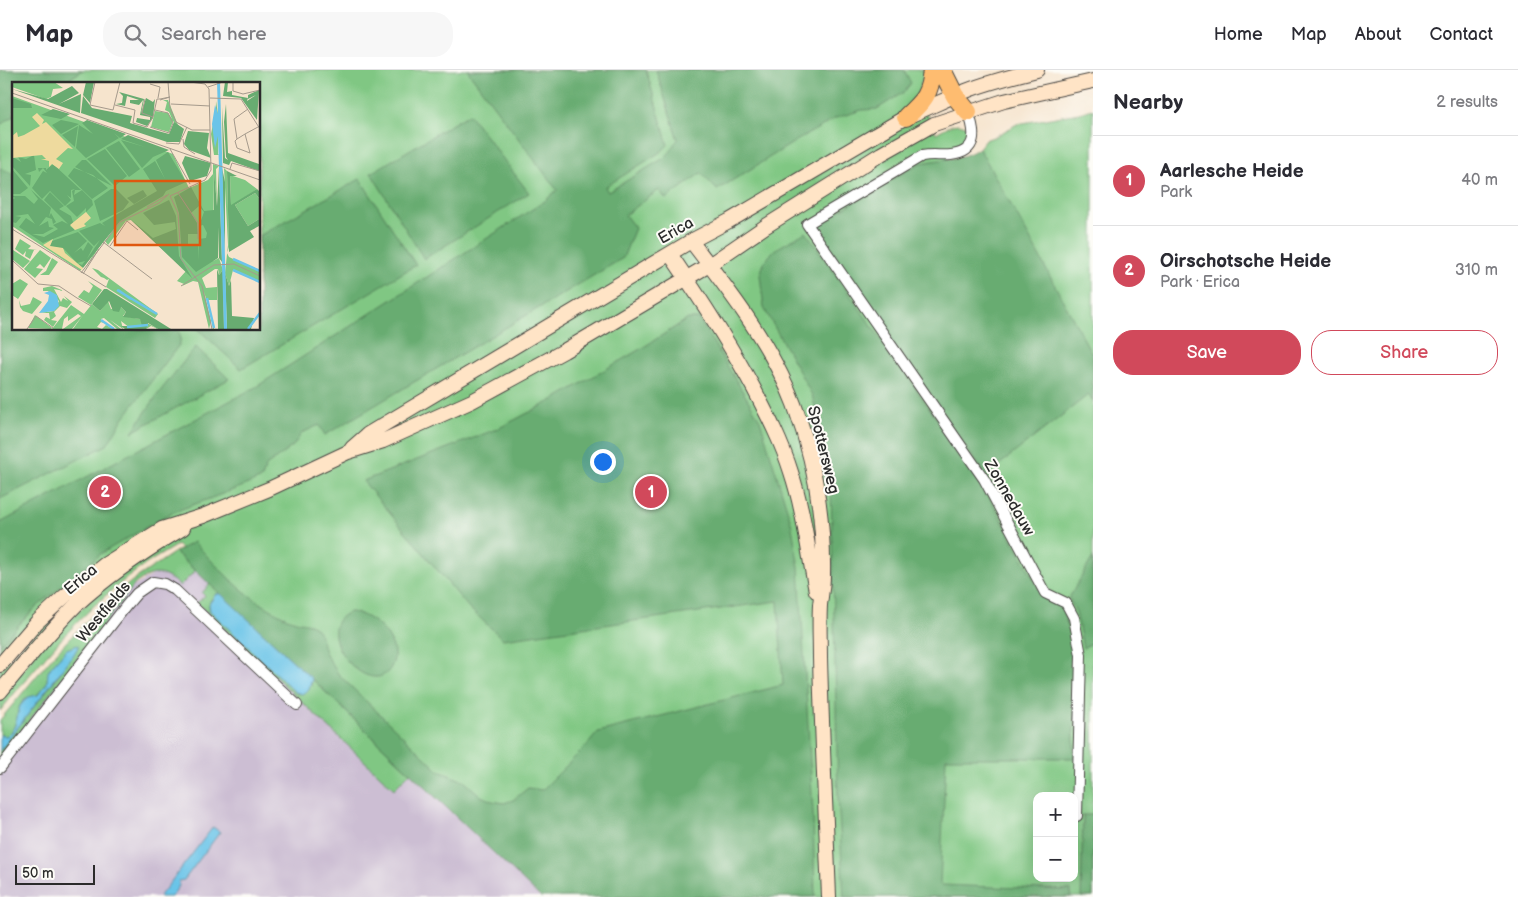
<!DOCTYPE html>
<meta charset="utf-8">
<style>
body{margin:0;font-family:"Balsamiq Sans",sans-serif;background:#f7f7f7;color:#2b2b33}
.controls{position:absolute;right:15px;bottom:15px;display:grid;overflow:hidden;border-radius:10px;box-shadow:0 5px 20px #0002}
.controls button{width:45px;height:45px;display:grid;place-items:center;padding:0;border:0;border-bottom:1px solid #e1e1e2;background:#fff;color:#2b2b33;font:25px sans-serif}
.scale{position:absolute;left:15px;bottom:12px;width:80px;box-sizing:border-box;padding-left:5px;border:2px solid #2b2b2b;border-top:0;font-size:14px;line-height:18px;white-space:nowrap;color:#2b2b2b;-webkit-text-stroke:4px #fdfcf7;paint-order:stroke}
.you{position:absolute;left:602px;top:391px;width:18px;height:18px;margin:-12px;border:4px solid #fff;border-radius:50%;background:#1a73e8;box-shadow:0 0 0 8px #1a73e833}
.badge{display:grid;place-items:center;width:32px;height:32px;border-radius:50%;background:#d1495b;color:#fff;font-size:16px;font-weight:700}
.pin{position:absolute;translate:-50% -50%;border:2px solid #fff;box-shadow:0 1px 5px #0006}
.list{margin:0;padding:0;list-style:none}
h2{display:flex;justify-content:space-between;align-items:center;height:65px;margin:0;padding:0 20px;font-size:21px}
h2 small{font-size:16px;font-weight:400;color:#7c7c81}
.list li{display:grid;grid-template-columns:32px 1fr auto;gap:15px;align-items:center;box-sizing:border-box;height:90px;padding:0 20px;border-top:1px solid #e1e1e2}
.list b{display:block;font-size:19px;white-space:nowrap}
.list p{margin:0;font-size:16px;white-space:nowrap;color:#7c7c81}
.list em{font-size:16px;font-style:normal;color:#7c7c81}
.actions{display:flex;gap:10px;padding:15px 20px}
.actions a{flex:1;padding:11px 0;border:1px solid #d1495b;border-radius:20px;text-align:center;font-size:18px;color:#d1495b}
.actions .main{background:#d1495b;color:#fff}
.icon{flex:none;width:28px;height:28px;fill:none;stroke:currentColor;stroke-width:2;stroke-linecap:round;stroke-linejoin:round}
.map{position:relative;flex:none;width:1093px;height:827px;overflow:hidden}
header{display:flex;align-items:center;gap:30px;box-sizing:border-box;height:70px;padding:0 25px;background:#fff;border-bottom:1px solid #e1e1e2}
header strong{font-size:24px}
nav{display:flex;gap:28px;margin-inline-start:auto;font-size:18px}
.search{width:350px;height:45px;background:#f7f7f7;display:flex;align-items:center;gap:12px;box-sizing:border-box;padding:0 18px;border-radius:20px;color:#7c7c81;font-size:19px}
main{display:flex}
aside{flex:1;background:#fff}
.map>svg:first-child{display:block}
.industrial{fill:#ccbed3}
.green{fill:#80c783;stroke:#567957;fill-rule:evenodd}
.forest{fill:#68ac71;stroke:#4a6c4e}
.water{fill:#6bc4e8;stroke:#4b788a}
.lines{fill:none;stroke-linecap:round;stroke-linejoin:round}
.street-casing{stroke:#494743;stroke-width:12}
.secondary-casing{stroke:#494743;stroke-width:16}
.highway-casing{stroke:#494743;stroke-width:20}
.street{stroke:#fff;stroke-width:10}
.secondary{stroke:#ffe4c6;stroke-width:14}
.highway{stroke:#febc70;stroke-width:18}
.labels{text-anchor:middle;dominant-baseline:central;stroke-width:4;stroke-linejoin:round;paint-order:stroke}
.street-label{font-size:16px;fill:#2b2b2b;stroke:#fdfcf7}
.inset-river{fill:none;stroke:#6bc4e8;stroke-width:2.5}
.inset-road{fill:none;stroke:#a59a8c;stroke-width:1}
.view{fill:#df570e;fill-opacity:0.15;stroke:#df570e;stroke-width:2.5}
.inset-edge{fill:none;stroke:#2b2b2b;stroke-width:2.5}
</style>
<header>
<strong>Map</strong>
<div class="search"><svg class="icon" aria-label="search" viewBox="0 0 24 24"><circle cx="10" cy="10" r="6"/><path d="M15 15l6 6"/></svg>Search here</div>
<nav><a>Home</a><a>Map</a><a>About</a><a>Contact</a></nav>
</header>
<main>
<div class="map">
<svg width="1093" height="827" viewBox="0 0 1093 827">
<rect width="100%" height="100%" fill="#fdfcf7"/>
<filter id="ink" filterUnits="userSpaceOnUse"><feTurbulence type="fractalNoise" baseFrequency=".02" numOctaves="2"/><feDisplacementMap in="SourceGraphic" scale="10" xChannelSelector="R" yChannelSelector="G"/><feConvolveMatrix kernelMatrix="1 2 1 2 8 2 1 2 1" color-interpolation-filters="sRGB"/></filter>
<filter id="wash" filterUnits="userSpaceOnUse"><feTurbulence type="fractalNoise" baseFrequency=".0096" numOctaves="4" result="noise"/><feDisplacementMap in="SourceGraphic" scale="20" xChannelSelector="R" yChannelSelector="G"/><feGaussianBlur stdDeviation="1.12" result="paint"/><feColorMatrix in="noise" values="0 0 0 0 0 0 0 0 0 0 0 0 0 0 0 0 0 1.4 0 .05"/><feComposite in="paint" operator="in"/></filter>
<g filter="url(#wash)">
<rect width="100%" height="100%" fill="#f6e4cd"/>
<path class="industrial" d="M190 482 568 827H0V688L131 518Z"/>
<path class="green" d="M0 0H924L923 9 917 25 936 63C946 58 957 49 968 58 970 77 959 79 944 79L951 94 980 80 979 78 985 70 996 66 1017 54 1079 43 1093 39V827H558L177 475C162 484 146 493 132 504 81 542 40 592 0 641V627L124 477 0 590V575L33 540 62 515 102 483 133 464 83 493 0 570ZM14 14H259V259H14ZM1037 726H1074V808H1037Z
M140 482 0 617V600L67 528Z
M175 482 195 501 180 516C163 501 153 500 135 514L0 688V681L58 606 78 577V575L67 579 51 597 49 600 46 615 36 626 26 628C24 631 20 634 19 638 15 647 16 671 0 665V650L54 585 74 564 95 543 132 511Z
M210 514 221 524H216C211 529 207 534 210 541L295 622 298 624 311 616 312 609 410 703 394 719 197 533 205 526 202 523Z"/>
<path class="forest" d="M0 0H83L62 14H14V46L0 55Z
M467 0H646L668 75 662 81 605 117 608 122 664 88 671 81 674 74 678 70 656 0H904L911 13 904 22 877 39 862 40 836 48 796 71 717 120 701 103 666 129 659 120 625 145 635 158 623 188 325 365 319 355 302 363 293 376 266 396 262 408 241 417 171 443 102 483 33 540 0 575V453L256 317 545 131 557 120Z
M469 44 529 123 424 189 371 103Z
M979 78 1018 147 1093 286V331L1088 325 986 405 901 287 815 155 918 94C938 88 962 91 979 78Z
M0 98 14 104V259H176C181 264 182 268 179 275L124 347 107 375 0 429Z
M360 109 416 195 241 299 198 259H259V166Z
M806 162 983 415 1044 528 1062 537 1076 586 1074 604V688H946L940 813 941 815 1071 820V827H844L838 727 831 416 824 372 812 325 764 238 760 205 764 193 774 180Z
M688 249H699L760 350 791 452 799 497 813 743 815 827H540L312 609 175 482 194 472C218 498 241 523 272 540 279 544 286 548 293 550 300 553 309 552 315 557 322 562 322 574 325 582 329 590 334 597 339 605L439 701 464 711 481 726 492 731 504 733 513 730 528 718 542 720 588 674 598 662 783 615 778 531 503 569 469 538 363 411 499 358 553 330 642 278Z
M196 277 229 309 132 362 158 324 193 280Z
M1093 487V572L1083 578 1076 542 1069 528Z
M350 542C373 543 406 574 390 599 369 631 306 559 350 542Z
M1083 745H1093V827H1081Z"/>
<path class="water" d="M216 524H221L312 609 309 619 302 624 295 622 210 541 209 534Z
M78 575V577L74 584 0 681V665L6 666 11 663 15 655 20 636 28 627 38 625 47 613 48 602 51 597 67 579Z
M213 757 220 762 184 810 179 811V816L171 827H159Z"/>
</g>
<g filter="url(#ink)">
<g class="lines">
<g class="street-casing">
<path id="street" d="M968 42C976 62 978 82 951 85 941 86 932 84 922 86L807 154 984 409 1045 523 1066 533 1074 548 1081 585 1077 746
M0 698 126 536 137 523 153 512 165 514 175 520 297 635"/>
</g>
<g class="secondary-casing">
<path id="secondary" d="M691 171C730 222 771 274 794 334 814 388 824 448 823 505 823 515 821 525 820 535 819 553 820 571 820 588 822 668 826 748 829 827
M670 184C700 228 729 272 754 319 768 346 782 373 791 402 804 441 808 481 816 521
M352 378 368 364 691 171 729 151 906 47C926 39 946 29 966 21 989 12 1013 6 1037 0
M0 595 37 552 65 526 104 495 162 459 203 446 269 419 348 382 383 371 472 331 564 281 709 195 766 156 881 84 934 54 1004 31 1093 11
M0 622C24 593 48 563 75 536 107 506 146 480 183 458"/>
</g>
<g class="highway-casing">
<path id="highway" d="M942 0 955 26 968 42
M906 47C923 31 930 25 932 0"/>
</g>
<use href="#street" class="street"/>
<use href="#secondary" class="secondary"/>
<use href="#highway" class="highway"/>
</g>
</g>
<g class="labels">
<g class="street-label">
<text transform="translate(676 161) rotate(-30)">Erica</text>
<text transform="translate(823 380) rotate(76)">Spottersweg</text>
<text transform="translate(1009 428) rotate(60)">Zonnedauw</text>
<text transform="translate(81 510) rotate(-40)">Erica</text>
<text transform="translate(104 542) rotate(-50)">Westfields</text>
</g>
</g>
<g transform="translate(12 12)">
<rect width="248" height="248" fill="#f6e4cd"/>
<path d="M0 0H42L51 6 41 7 39 15 34 17 0 5ZM0 14 161 72 177 106 196 98 201 92V82L207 84 204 87 205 122 202 90 201 179 207 176 211 188 207 193 206 187H203L190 196 194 206 205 205V218H196L202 247H206H201L200 235 192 210 199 239 197 247 186 200 181 199 170 204 172 202 165 199 174 189 119 138 114 139 96 163 93 159 100 149 89 162 72 189 82 171 68 189 0 144ZM151 18H156L166 43 172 47 165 44 161 39 157 50 139 45 143 29 156 31 160 37 157 30 153 28 155 20ZM204 19 206 32V72L207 73H202L199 52 201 42 203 63ZM212 86 215 89 217 165 215 171 217 175 247 189V200L221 188 217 204 213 191 216 163ZM218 93 233 98 245 107 219 124ZM243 111 247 116V137L236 144 223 123ZM8 157 19 164 16 167 25 168H22L18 177 13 174 14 169 11 173 3 167ZM1 168 18 179 11 186 0 177ZM28 168 39 176 32 186 28 182 24 186 31 187 23 196 12 187ZM40 176 46 180 37 193H28L34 189ZM80 186 86 188 146 232 143 236 94 205 97 197 95 198 92 196 89 195 82 191 89 195ZM8 197 16 202 6 217 0 213V202ZM76 199 90 208 79 223 66 215 72 208 77 211 81 204ZM40 204 52 209 42 207 49 220 51 216 56 219 52 214 60 220 55 226 48 224 42 230 44 234 39 238 45 239 41 245 32 238 34 235 38 237 37 231H27L42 229 47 219 36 209H31V206ZM21 215 30 220 20 232 11 229 8 225 7 218 9 224 18 222ZM96 219 99 227 109 225 114 230 111 234 128 237 146 247 139 244 134 247V243L118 246 109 239 111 247 98 238 109 247H105L92 236 89 237 91 241 89 240 85 245 90 247 94 243 101 247H61L71 233 60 247H51L69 234 66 232 56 239V234L52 237 50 247H40L59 223 72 232 80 222 88 229ZM23 233 40 246 39 247 16 246Z" fill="#80c783"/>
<path d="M74 0H82L78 21 71 13ZM213 0H216L215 10 220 9V13L236 16 235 19 244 13 236 17V13L247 8 245 38 229 16 211 14ZM60 4 67 11 47 22 69 12 68 31 0 7 36 17ZM107 10 132 17 129 32 134 16 141 20 143 17 141 36 135 44 124 40 125 36 138 38V35L128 33 131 18 127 23 118 21V18H127L115 14 113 24 104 22 110 21 111 14ZM71 14 80 26 120 34 118 41 135 46 157 52 162 40 172 47 168 60H155L69 31ZM0 16 19 22 20 26H0ZM214 22 216 71 247 82V89L219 79 217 83 211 81 210 25 213 76 216 78 214 75 212 40ZM41 27 58 32 49 37 29 33ZM49 38 59 40 67 42 49 52 40 43ZM75 38 114 52 108 56 102 51 107 56 74 76 64 66 67 43 81 52 70 41ZM66 44 63 64V65L50 53ZM176 49 197 51 195 66 199 76 177 68 172 62ZM116 53 157 68 141 75 130 86 109 58 133 65 109 57ZM107 59 128 87 117 95 94 66ZM93 67 115 94 103 104 75 77ZM156 70 174 100 154 109 151 114 108 139 71 186 65 181 70 183 73 179 65 181 52 167 38 164 40 159 66 150 75 159 62 171 69 166 71 169 76 160 81 165 75 177 88 158 82 164 67 149 88 141 93 144 90 141 145 109 131 87 143 79 153 97 144 78ZM1 71V75L9 80 6 75 14 77 22 73 24 88 13 92 19 93 18 104 0 84ZM173 74 199 81 195 94 178 99 170 81ZM70 78H74L100 104 63 85ZM41 82 69 108H63L62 113 70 108 80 118 81 123 74 130V126L65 135 54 124 62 119 60 109 63 107 59 108V116L55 113 59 118 53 124 38 109 30 117 20 106 31 89 35 91 31 86 27 90 26 86H34V88ZM207 85 210 180 207 176 206 145V176L184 190 170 175 167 131 162 115 179 105 192 129 202 128V88L205 124ZM187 124 192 130 187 144 191 143 195 151 194 156 187 157 186 179V163L176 162V152H186L185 141 179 131ZM62 86 81 93 96 106 80 117 56 94ZM210 86 213 100V172L211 125ZM0 87 16 106 8 112H1ZM215 89 225 94H218L219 123 245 107 248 110 247 116 243 111 223 123 236 144 247 137V144L238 149 242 155 217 170ZM99 107H104L117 120 111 128 88 139 82 119ZM19 108 39 126 37 135 39 131 44 140 41 142 40 137 34 135 27 144 36 139 37 145 42 146 31 152H20L32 155 46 147 41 143 50 139 56 142 32 118 38 110 52 124 47 127 59 134 62 143 58 144 63 148 31 161 7 145 14 136 23 142 16 132 3 134 9 135 4 141 0 140V118L3 116 0 114H13L22 122 26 117ZM131 108 135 114 122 122 115 116ZM157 118 164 134 167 174 180 196 117 136 141 156 164 147 163 140 142 143 131 131ZM205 187 207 193 211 188 212 247H206ZM213 191 217 204 219 198 220 234 242 236 239 247H215ZM92 207H95L159 247H146L136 241 134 247H113L109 244H130L128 237 111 235 114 230 109 225 107 230 101 229 97 219 88 229 80 222Z" fill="#68ac71" fill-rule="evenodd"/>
<path d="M25 31 32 38 30 42 34 40 61 67 56 66 44 77 51 81 47 87 40 82 37 85V79L29 77H34L30 73 0 76V54L5 50 6 55 12 53 28 44 20 35ZM74 130 79 136 72 142 74 144 63 148 58 143ZM41 157 38 164 51 166 53 171 71 186 70 188 31 163Z" fill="#eeda9e"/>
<path d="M205 0H208L215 247H212L206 54 203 66 200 42 203 23 206 32ZM38 209 45 213 47 224 42 229 27 231 36 219 37 213 32 211Z" fill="#6bc4e8"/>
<path class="inset-river" d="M221 177 248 189M221 188 248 200M105 208 145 232M106 208 119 217M195 216 202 246M120 217 135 226M89 238 102 247M115 245 136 243M236 247 248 231"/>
<path class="inset-road" d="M83 0 78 23 101 28 108 0M156 0 158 26 164 40 180 48H198M178 0 193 2 197 7 199 88 193 98 158 114 166 131 169 177 190 204 200 247M221 0V9L231 12 248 8M138 2 148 5 146 16M196 5 211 0M0 11 248 98M198 16 229 17 248 47M133 17 130 31 141 35M148 17 158 15 148 18M159 22 198 24M103 23 123 28 121 41 135 45 141 35 145 17H148M138 45 157 51 161 41 156 31 143 28M233 52 238 71 225 66 223 59 225 57 233 52 246 45M171 57 172 65 183 72M225 57 222 37 236 27M154 61 167 62 175 45M158 67 178 102M218 87 220 81 248 89M166 111 186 141V157M135 125 155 113M0 147 94 205M91 160 140 197M98 164 115 139 126 148M0 178 26 202 47 204 65 216M69 191 108 140 147 121 157 112M71 192 87 167M169 204 202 183 222 182 248 194M65 216 79 224M15 247 24 234 41 246"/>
<path class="view" d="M103 99H188V163H103Z"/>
<rect width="248" height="248" class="inset-edge"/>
</g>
</svg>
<div class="controls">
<button>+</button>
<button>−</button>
</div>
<div class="scale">50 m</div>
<div class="you"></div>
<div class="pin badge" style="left:651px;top:422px">1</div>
<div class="pin badge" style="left:105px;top:422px">2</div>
</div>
<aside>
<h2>Nearby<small>2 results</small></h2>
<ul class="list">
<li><span class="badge">1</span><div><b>Aarlesche Heide</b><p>Park</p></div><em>40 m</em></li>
<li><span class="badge">2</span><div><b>Oirschotsche Heide</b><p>Park · Erica</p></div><em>310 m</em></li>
</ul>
<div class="actions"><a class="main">Save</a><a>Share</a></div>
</aside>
</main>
